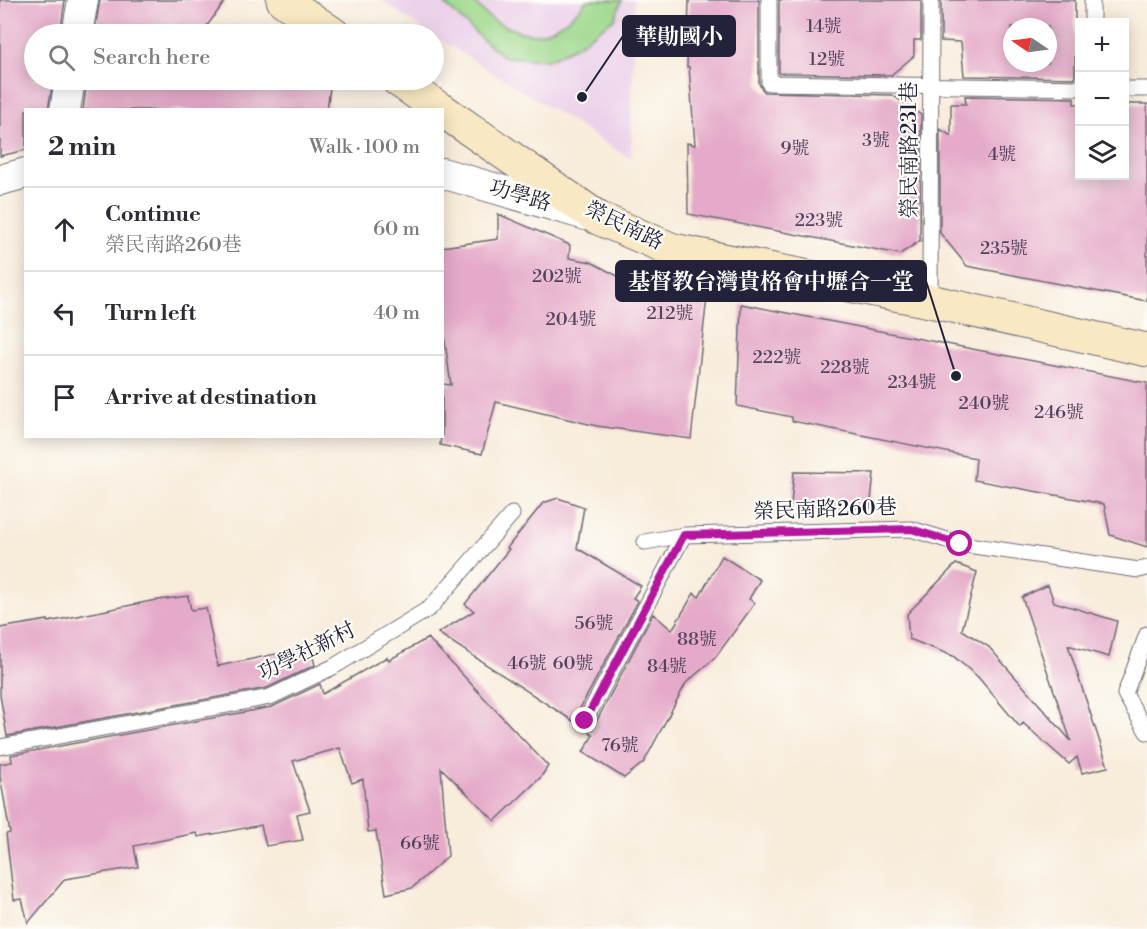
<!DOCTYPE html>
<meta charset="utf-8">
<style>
body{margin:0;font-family:"Libre Bodoni","Noto Serif TC",serif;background:#f7f7f7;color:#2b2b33}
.controls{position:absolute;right:18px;top:18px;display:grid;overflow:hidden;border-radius:0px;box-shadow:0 3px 15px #0003}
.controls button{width:54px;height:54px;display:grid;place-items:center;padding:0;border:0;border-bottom:2px solid #e1e1e2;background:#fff;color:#2b2b33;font:30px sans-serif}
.compass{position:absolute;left:1003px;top:18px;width:54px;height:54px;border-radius:50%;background:#fff;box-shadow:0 3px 15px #0003;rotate:283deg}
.stop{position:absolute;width:18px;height:18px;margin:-14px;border:4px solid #b5179e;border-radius:50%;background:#fff}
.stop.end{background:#b5179e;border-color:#fff;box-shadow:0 2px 6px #0008}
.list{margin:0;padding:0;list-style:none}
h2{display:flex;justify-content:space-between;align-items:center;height:78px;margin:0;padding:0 24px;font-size:26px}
h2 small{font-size:20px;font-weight:400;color:#7c7c81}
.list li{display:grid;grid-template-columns:39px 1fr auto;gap:18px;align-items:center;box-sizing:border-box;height:84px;padding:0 24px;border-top:2px solid #e1e1e2}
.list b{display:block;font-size:22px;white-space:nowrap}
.list p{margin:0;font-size:20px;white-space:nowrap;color:#7c7c81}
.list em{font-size:20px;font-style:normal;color:#7c7c81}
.icon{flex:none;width:33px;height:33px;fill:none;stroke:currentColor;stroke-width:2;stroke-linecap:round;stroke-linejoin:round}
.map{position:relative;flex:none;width:1147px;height:929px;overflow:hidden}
.search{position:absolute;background:#fff;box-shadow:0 3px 15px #0003;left:24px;top:24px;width:420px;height:66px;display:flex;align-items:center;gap:15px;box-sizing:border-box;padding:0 21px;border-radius:33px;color:#7c7c81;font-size:22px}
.panel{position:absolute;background:#fff;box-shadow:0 3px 15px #0003;left:24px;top:108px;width:420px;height:330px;border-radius:0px}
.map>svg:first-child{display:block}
.built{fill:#ecd1ea}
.green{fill:#9ed88b;stroke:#607d63;stroke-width:1.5}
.building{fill:#e5aac9;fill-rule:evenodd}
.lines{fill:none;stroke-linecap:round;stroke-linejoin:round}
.lane-casing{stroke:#6d6973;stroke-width:17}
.street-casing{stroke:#6d6973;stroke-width:32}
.secondary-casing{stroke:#6d6973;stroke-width:35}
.lane{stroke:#fff;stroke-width:15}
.street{stroke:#fff;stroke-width:30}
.secondary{stroke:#f8e8c3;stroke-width:33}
.route{stroke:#b5179e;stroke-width:8}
.labels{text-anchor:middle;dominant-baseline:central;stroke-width:4.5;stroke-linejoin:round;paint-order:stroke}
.number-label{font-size:18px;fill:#53445e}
.street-label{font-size:21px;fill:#22223b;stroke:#fdfcf7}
.leader{fill:none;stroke:#22223b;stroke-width:2}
.callout-dot{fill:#22223b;stroke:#fdfcf7;stroke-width:2}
.callout{fill:#22223b;stroke:#22223b;stroke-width:2}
.callout-label{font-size:22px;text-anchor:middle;font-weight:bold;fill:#fff}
</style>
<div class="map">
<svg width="1147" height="929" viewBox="0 0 1147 929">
<rect width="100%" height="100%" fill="#fdfcf7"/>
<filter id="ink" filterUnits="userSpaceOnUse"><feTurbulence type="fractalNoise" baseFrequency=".0167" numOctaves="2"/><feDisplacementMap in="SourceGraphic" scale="12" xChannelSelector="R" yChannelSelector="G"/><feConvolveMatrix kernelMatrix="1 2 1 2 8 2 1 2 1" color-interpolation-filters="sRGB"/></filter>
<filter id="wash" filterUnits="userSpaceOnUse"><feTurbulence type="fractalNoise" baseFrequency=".008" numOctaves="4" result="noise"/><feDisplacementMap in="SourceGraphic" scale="24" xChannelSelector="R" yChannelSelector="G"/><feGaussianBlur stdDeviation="1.35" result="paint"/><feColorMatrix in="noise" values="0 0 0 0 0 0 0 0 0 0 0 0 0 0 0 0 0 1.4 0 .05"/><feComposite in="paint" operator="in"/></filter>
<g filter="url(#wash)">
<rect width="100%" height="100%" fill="#f8ecdb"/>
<path class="built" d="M382 0H634L631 159 406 18Z"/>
<path class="green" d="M444 0H473C481 12 492 21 505 26 514 30 524 34 533 34 552 34 576 15 587 0H622L615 18 578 45 548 60 504 57 481 38 446 5Z"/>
<g id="blocks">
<path class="building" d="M0 0H65L60 34H34V80H53L48 110H26V150L0 156Z
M100 0H226L201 34H94Z
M689 0H759V83L761 88 765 92 892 95 921 115 920 241 900 254 688 214 687 143 695 145 689 67H687Z
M779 0H921V40H914V56L891 75 779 73Z
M941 0H1075V78L964 76 961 42 941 41ZM1012 27H1048V63H1012Z
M87 80H331L327 110H83Z
M965 96 1074 98V104H1080V176H1125V104H1147V301L967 266 940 233V129L951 136V104H966Z
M498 214 570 245 569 258 591 262 629 282 707 297 691 439 597 426 496 402 482 454 440 445 441 436H442V384L451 385 442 321V247L498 239Z
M741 304 1147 383V547L1110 535 1104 504 974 480 976 458 792 421V417L737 406Z
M794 472 874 473 870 509 791 505Z
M558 498 584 507 577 548 641 586 633 598 638 601 576 716V723L438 633 474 611 465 604 509 549 507 548 543 503Z
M722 556 760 580 749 599 755 603 715 658 686 683 644 762 624 778 583 752 593 735 587 730 594 726 653 614 672 630 694 593 699 597Z
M956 564 977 572 962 630 989 647 1071 741 1022 597 1048 585 1054 602 1117 621 1109 657 1068 645 1108 767 1082 773 1077 757 1069 764 1023 723 1020 727 978 677 953 656 909 639 907 614Z
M188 596 191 610 206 608 218 666 310 647 315 665 267 688 7 736 0 695V628L48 620V622L151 601Z
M428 638 548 766 541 777 495 821 441 768 448 856 412 888 386 894 376 831 368 832 363 779 352 783 340 748 293 761 310 811 297 814 303 840 266 846 261 825 198 837 197 833 134 846 138 867 65 879 28 923 22 899 14 900 6 834 10 833 0 776V764L12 762 11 755 272 707 320 684 323 694 387 657 389 660Z"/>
</g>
</g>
<g filter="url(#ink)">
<use href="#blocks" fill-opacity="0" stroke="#6d6973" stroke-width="1.5"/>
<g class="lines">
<g class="lane-casing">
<path id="lane" d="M769 0V83L1080 88
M1092 22V0
M1124 89H1147
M930 301 931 0
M645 542 684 535 911 529 960 544 1139 570 1147 568
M1147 634 1125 694 1147 732
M585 721 684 535
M0 747 270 697 333 667 430 608 512 514"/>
</g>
<g class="street-casing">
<path id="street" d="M77 34 83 0
M65 110 70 80
M442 173 586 215
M0 180 26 173"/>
</g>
<g class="secondary-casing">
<path id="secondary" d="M283 0 333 34
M398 80 441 110
M442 110 598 218 673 250 930 301 1147 350"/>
</g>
<use href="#lane" class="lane"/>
<use href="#street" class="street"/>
<use href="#secondary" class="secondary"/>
</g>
</g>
<g class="lines" filter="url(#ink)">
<path class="route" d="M585 721 684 535 911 529 960 544"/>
</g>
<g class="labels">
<g class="number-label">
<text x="824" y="26">14號</text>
<text x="827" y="59">12號</text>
<text x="876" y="140">3號</text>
<text x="795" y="148">9號</text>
<text x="1002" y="154">4號</text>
<text x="819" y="220">223號</text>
<text x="1004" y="248">235號</text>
<text x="557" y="276">202號</text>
<text x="670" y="313">212號</text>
<text x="571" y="319">204號</text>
<text x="777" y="357">222號</text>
<text x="845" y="367">228號</text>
<text x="912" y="382">234號</text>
<text x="984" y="403">240號</text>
<text x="1059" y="412">246號</text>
<text x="594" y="623">56號</text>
<text x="697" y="639">88號</text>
<text x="527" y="663">46號</text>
<text x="573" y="663">60號</text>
<text x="667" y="666">84號</text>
<text x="620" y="745">76號</text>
<text x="420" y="843">66號</text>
</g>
<g class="street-label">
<text transform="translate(910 150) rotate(-90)">榮民南路231巷</text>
<text transform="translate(520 196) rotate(16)">功學路</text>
<text transform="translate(624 226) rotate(26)">榮民南路</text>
<text transform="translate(825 510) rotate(-2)">榮民南路260巷</text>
<text transform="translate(307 652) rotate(-26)">功學社新村</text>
</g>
</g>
<path class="leader" d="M582 97L623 36M956 376L926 281"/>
<g class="callout-dot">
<circle cx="582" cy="97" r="6"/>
<circle cx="956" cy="376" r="6"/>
</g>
<g class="callout">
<rect x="623" y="16" width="112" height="40" rx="6"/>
<rect x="616" y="261" width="310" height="40" rx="6"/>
</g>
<g class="callout-label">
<text x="679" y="44">華勛國小</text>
<text x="771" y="289">基督教台灣貴格會中壢合一堂</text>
</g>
</svg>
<div class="controls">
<button>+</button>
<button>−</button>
<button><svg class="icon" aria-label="layers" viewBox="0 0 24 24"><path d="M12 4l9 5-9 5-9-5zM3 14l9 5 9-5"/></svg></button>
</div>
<svg class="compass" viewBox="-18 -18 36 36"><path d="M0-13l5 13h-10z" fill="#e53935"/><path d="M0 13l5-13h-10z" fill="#7c7c81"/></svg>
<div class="stop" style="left:960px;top:544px"></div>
<div class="stop end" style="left:585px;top:721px"></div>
<div class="search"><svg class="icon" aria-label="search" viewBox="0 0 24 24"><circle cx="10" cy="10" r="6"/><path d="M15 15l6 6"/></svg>Search here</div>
<section class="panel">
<h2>2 min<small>Walk · 100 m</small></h2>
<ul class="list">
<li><svg class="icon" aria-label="ahead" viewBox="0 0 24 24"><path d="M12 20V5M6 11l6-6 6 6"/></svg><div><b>Continue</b><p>榮民南路260巷</p></div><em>60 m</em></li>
<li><svg class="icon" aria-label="left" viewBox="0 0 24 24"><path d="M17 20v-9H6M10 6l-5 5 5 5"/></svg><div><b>Turn left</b></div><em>40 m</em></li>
<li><svg class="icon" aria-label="arrive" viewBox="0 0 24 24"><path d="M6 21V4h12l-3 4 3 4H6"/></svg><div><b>Arrive at destination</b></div></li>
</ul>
</section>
</div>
